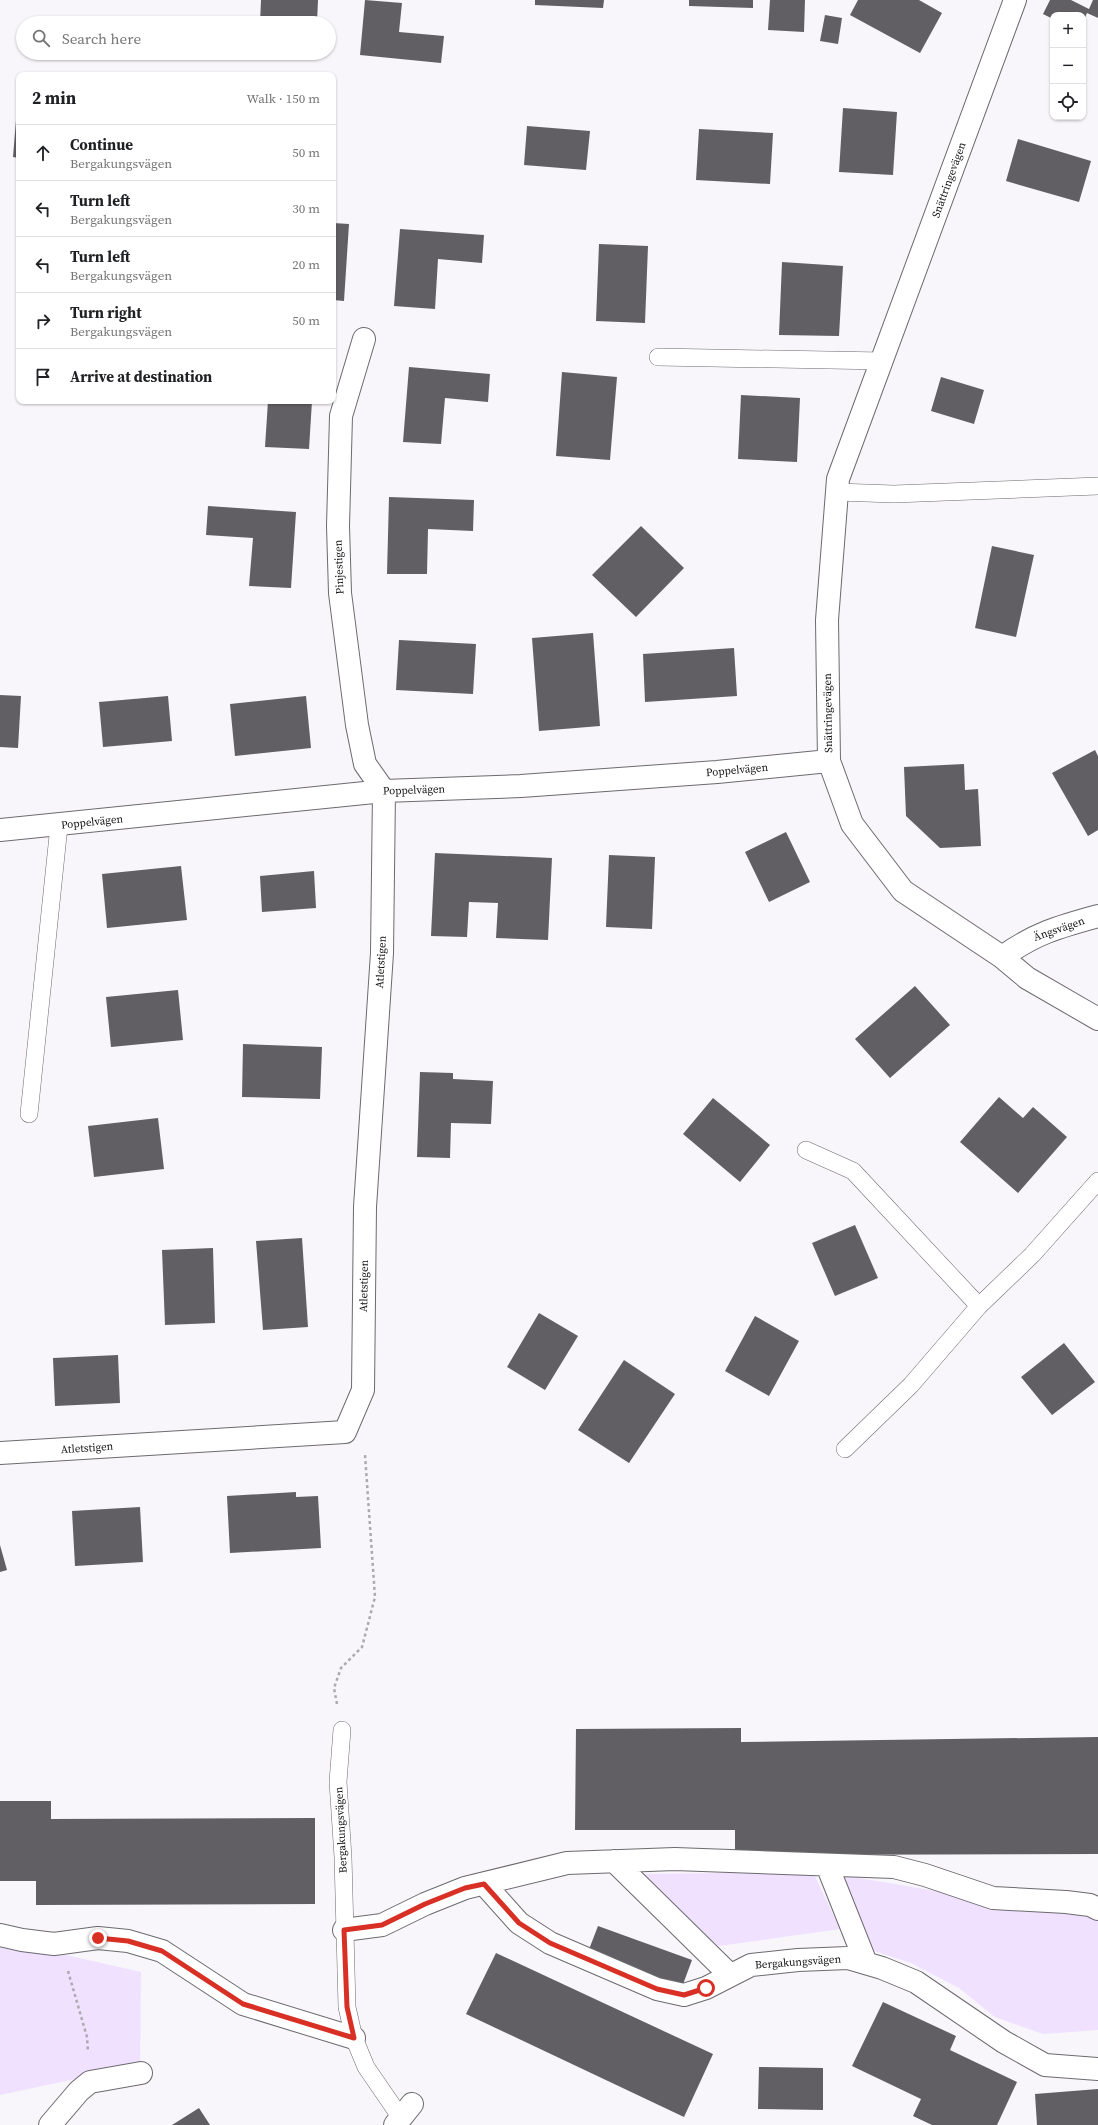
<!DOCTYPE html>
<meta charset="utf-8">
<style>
body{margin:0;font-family:"Source Serif 4",serif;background:#f6f6f6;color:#202124}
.controls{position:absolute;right:12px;top:12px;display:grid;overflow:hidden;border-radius:8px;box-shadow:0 1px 3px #0004}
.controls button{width:36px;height:36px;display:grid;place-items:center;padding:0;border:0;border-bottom:1px solid #e0e0e0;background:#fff;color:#202124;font:20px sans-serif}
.stop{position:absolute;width:12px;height:12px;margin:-9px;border:3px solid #d93025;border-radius:50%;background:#fff}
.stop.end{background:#d93025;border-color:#fff;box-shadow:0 1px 4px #0008}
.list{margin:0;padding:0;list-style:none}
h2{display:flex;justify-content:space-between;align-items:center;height:52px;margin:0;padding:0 16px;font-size:17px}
h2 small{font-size:13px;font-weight:400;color:#757577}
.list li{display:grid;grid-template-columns:26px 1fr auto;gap:12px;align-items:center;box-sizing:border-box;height:56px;padding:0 16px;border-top:1px solid #e0e0e0}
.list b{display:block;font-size:15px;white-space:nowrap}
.list p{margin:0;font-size:13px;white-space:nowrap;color:#757577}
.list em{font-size:13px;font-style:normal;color:#757577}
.icon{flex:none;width:22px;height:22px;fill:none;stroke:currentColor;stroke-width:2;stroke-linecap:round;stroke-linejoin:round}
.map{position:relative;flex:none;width:1098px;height:2125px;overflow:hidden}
.search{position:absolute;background:#fff;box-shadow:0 1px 3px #0004;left:16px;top:16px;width:320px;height:44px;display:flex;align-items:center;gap:10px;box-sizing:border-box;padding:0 14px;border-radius:22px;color:#757577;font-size:15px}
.panel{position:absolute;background:#fff;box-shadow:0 1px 3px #0004;left:16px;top:72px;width:320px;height:332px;border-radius:8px}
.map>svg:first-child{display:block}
.green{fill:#efe1ff}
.building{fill:#615f64}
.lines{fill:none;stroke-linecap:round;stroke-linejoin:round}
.lane-casing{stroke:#6c6a6e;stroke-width:18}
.street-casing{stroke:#6c6a6e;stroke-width:24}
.path{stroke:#acaaae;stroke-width:2.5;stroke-dasharray:3 3;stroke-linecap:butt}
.lane{stroke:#fff;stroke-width:17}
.street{stroke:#fff;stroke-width:22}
.route{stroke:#d93025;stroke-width:5}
.labels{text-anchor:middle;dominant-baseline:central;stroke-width:4;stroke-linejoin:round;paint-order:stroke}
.street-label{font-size:11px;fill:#121113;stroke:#fff}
</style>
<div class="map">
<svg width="1098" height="2125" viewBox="0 0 1098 2125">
<rect width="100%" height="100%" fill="#f8f5fb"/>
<path class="green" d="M813 1872 840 1929 719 1946 680 1917 644 1874Z
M842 1875 947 1893 1060 1906 1098 1920V2030L1043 2034 995 2017 959 1988 911 1963 868 1949Z
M0 1940 141 1972 140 2065 0 2095Z"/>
<path class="building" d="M261 0H318L317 23H260Z
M365 0 402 3 399 32 444 36 441 63 360 55Z
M535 0H604L603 8 535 5Z
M689 0H753V8L689 6Z
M770 0H805L804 32 768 30Z
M858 0H919L942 13 920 53 850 15Z
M1050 0H1071L1089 9 1093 0H1098V18L1087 13 1083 22V15H1053V19L1043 14Z
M825 15 842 18 838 44 820 41Z
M18 96H19V158L13 157Z
M843 108 897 112 893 175 839 172Z
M527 126 590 131 586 170 524 165Z
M699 129 773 133 770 184 696 180Z
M1018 139 1091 161 1079 202 1006 181Z
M333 223 349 224 344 301 333 300Z
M400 229 484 235 482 263 438 259 435 309 394 306Z
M599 244 648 246 645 323 596 321Z
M782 262 843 266 839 336 779 335Z
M409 367 490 374 488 402 445 398 441 444 403 442Z
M562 372 617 377 610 460 556 456Z
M941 377 984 390 974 424 931 411Z
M741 395 800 398 797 462 738 459Z
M268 401H312L309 449 265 447Z
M389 497 474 500 473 531 428 529 427 574H387Z
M208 506 296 512 291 588 249 586 253 538 206 535Z
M641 526 684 568 636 617 592 575Z
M992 546 1034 555 1016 637 975 628Z
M593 633 600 726 539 731 532 638Z
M399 640 476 644 473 694 396 690Z
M734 648 737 696 645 702 643 654Z
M0 695 21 696 18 748 0 747Z
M168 696 172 741 103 747 99 702Z
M306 696 311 748 235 756 230 704Z
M1095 750 1098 756V830L1088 836 1052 773Z
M964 764 965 790 978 789 981 846 940 848 906 816 904 767Z
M786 832 810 882 769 902 745 852Z
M435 853 552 858 548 940 496 938 498 903 469 902 467 937 431 936Z
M609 855 655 857 652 929 606 927Z
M181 866 187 920 107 928 102 874Z
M314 871 316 908 262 912 260 876Z
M915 986 950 1025 890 1078 855 1039Z
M178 990 183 1040 111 1047 106 997Z
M243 1044 322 1047 320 1099 242 1097Z
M420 1072 453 1073V1079L493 1081 491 1124 451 1123 450 1158 417 1157Z
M999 1097 1023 1118 1033 1107 1067 1137 1018 1193 960 1142Z
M713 1098 770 1145 740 1182 683 1134Z
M158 1118 164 1169 94 1177 88 1126Z
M855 1225 878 1278 835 1296 812 1243Z
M302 1238 308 1327 263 1330 256 1241Z
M213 1248 215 1323 165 1325 162 1250Z
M539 1313 578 1336 545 1390 507 1367Z
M755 1316 799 1341 769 1396 725 1371Z
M1064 1343 1095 1382 1052 1415 1021 1377Z
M118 1355 120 1403 55 1406 53 1358Z
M624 1360 675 1394 629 1463 578 1430Z
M296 1492V1497L318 1496 321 1548 230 1553 227 1496Z
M140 1507 143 1562 75 1566 72 1511Z
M0 1545 7 1570 0 1572Z
M741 1728V1742L1098 1737V1854L735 1855V1830H575L576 1729Z
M0 1801H51V1819L315 1818V1904L36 1905V1881H0Z
M598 1926 692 1960 682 1987 588 1952Z
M496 1953 713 2054 684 2117 466 2014Z
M883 2002 956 2036 950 2050 1017 2082 997 2125H932L913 2116 921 2099 852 2066Z
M759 2067 823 2068V2110L758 2109Z
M1098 2089V2125H1037L1035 2094Z
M199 2108 210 2125H172Z"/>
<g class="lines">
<g class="lane-casing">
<path id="lane" d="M658 357 883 361
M837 492 894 494 1098 486
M29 1114 59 826
M806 1150 853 1171 979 1306 1032 1255 1098 1181
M845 1449 911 1385 979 1306
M342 1730 338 1782 343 1857 347 2007 354 2038 366 2067 401 2118"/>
</g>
<g class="street-casing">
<path id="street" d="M1015 0 838 479 827 620 829 761 852 824 903 891 1002 957 1027 978 1098 1019
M0 830 384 791 521 786 717 772 829 761
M1002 957C1036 933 1058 927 1098 916
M0 1453 345 1432 363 1390 365 1207 382 953 384 791 365 764 357 725 340 593 338 526 341 416 364 339
M614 1861 730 1975
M827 1865 866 1963
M484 1884 519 1923 550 1943 657 1989 684 1995 706 1988 751 1965 798 1960 848 1958 882 1968 916 1982 1004 2042 1045 2065 1098 2069
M344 1930 382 1925 425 1904 465 1888 567 1863 675 1859 894 1867 925 1875 993 1898 1066 1902 1090 1905 1098 1909
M0 1935 22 1940 54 1944 98 1938 128 1941 162 1951 243 2004 354 2038
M50 2125 79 2091 90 2082 141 2073
M395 2125 412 2104"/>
</g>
<path class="path" d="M337 1704 334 1688 341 1668 362 1647 375 1597 365 1455
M68 1971 87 2037 88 2052"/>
<use href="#lane" class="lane"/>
<use href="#street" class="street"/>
</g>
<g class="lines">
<path class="route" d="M98 1938 128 1941 162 1951 243 2004 354 2038 347 2007 344 1930 382 1925 425 1904 465 1888 484 1884 519 1923 550 1943 657 1989 684 1995 706 1988"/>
</g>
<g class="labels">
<g class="street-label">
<text transform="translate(949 180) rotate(-70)">Snättringevägen</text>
<text transform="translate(339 567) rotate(-92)">Pinjestigen</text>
<text transform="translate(828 713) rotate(-91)">Snättringevägen</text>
<text transform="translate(737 770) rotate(-5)">Poppelvägen</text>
<text transform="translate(414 790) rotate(-2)">Poppelvägen</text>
<text transform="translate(92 822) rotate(-6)">Poppelvägen</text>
<text transform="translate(1059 929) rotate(-19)">Ängsvägen</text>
<text transform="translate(381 962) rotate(-87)">Atletstigen</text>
<text transform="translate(364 1286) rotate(-89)">Atletstigen</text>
<text transform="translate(87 1448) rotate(-4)">Atletstigen</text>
<text transform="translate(341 1830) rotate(-93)">Bergakungsvägen</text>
<text transform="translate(798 1962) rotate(-4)">Bergakungsvägen</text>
</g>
</g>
</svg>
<div class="controls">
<button>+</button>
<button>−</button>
<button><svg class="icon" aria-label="locate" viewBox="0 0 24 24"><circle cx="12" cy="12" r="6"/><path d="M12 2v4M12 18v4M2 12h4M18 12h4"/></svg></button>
</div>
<div class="stop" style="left:706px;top:1988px"></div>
<div class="stop end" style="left:98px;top:1938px"></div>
<div class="search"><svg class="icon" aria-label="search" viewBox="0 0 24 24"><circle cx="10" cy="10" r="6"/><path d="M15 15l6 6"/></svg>Search here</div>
<section class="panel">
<h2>2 min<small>Walk · 150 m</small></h2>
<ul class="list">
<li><svg class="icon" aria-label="ahead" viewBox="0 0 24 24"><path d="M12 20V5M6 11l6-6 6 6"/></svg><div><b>Continue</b><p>Bergakungsvägen</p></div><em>50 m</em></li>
<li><svg class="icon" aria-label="left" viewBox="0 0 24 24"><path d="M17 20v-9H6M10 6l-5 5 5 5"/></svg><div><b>Turn left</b><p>Bergakungsvägen</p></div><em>30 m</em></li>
<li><svg class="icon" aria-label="left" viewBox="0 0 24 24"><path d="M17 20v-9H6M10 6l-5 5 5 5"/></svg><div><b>Turn left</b><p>Bergakungsvägen</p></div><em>20 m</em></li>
<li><svg class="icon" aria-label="right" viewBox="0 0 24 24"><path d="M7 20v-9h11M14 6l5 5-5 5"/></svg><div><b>Turn right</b><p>Bergakungsvägen</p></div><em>50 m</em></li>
<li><svg class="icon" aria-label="arrive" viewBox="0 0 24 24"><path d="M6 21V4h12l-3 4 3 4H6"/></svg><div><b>Arrive at destination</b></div></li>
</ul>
</section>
</div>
